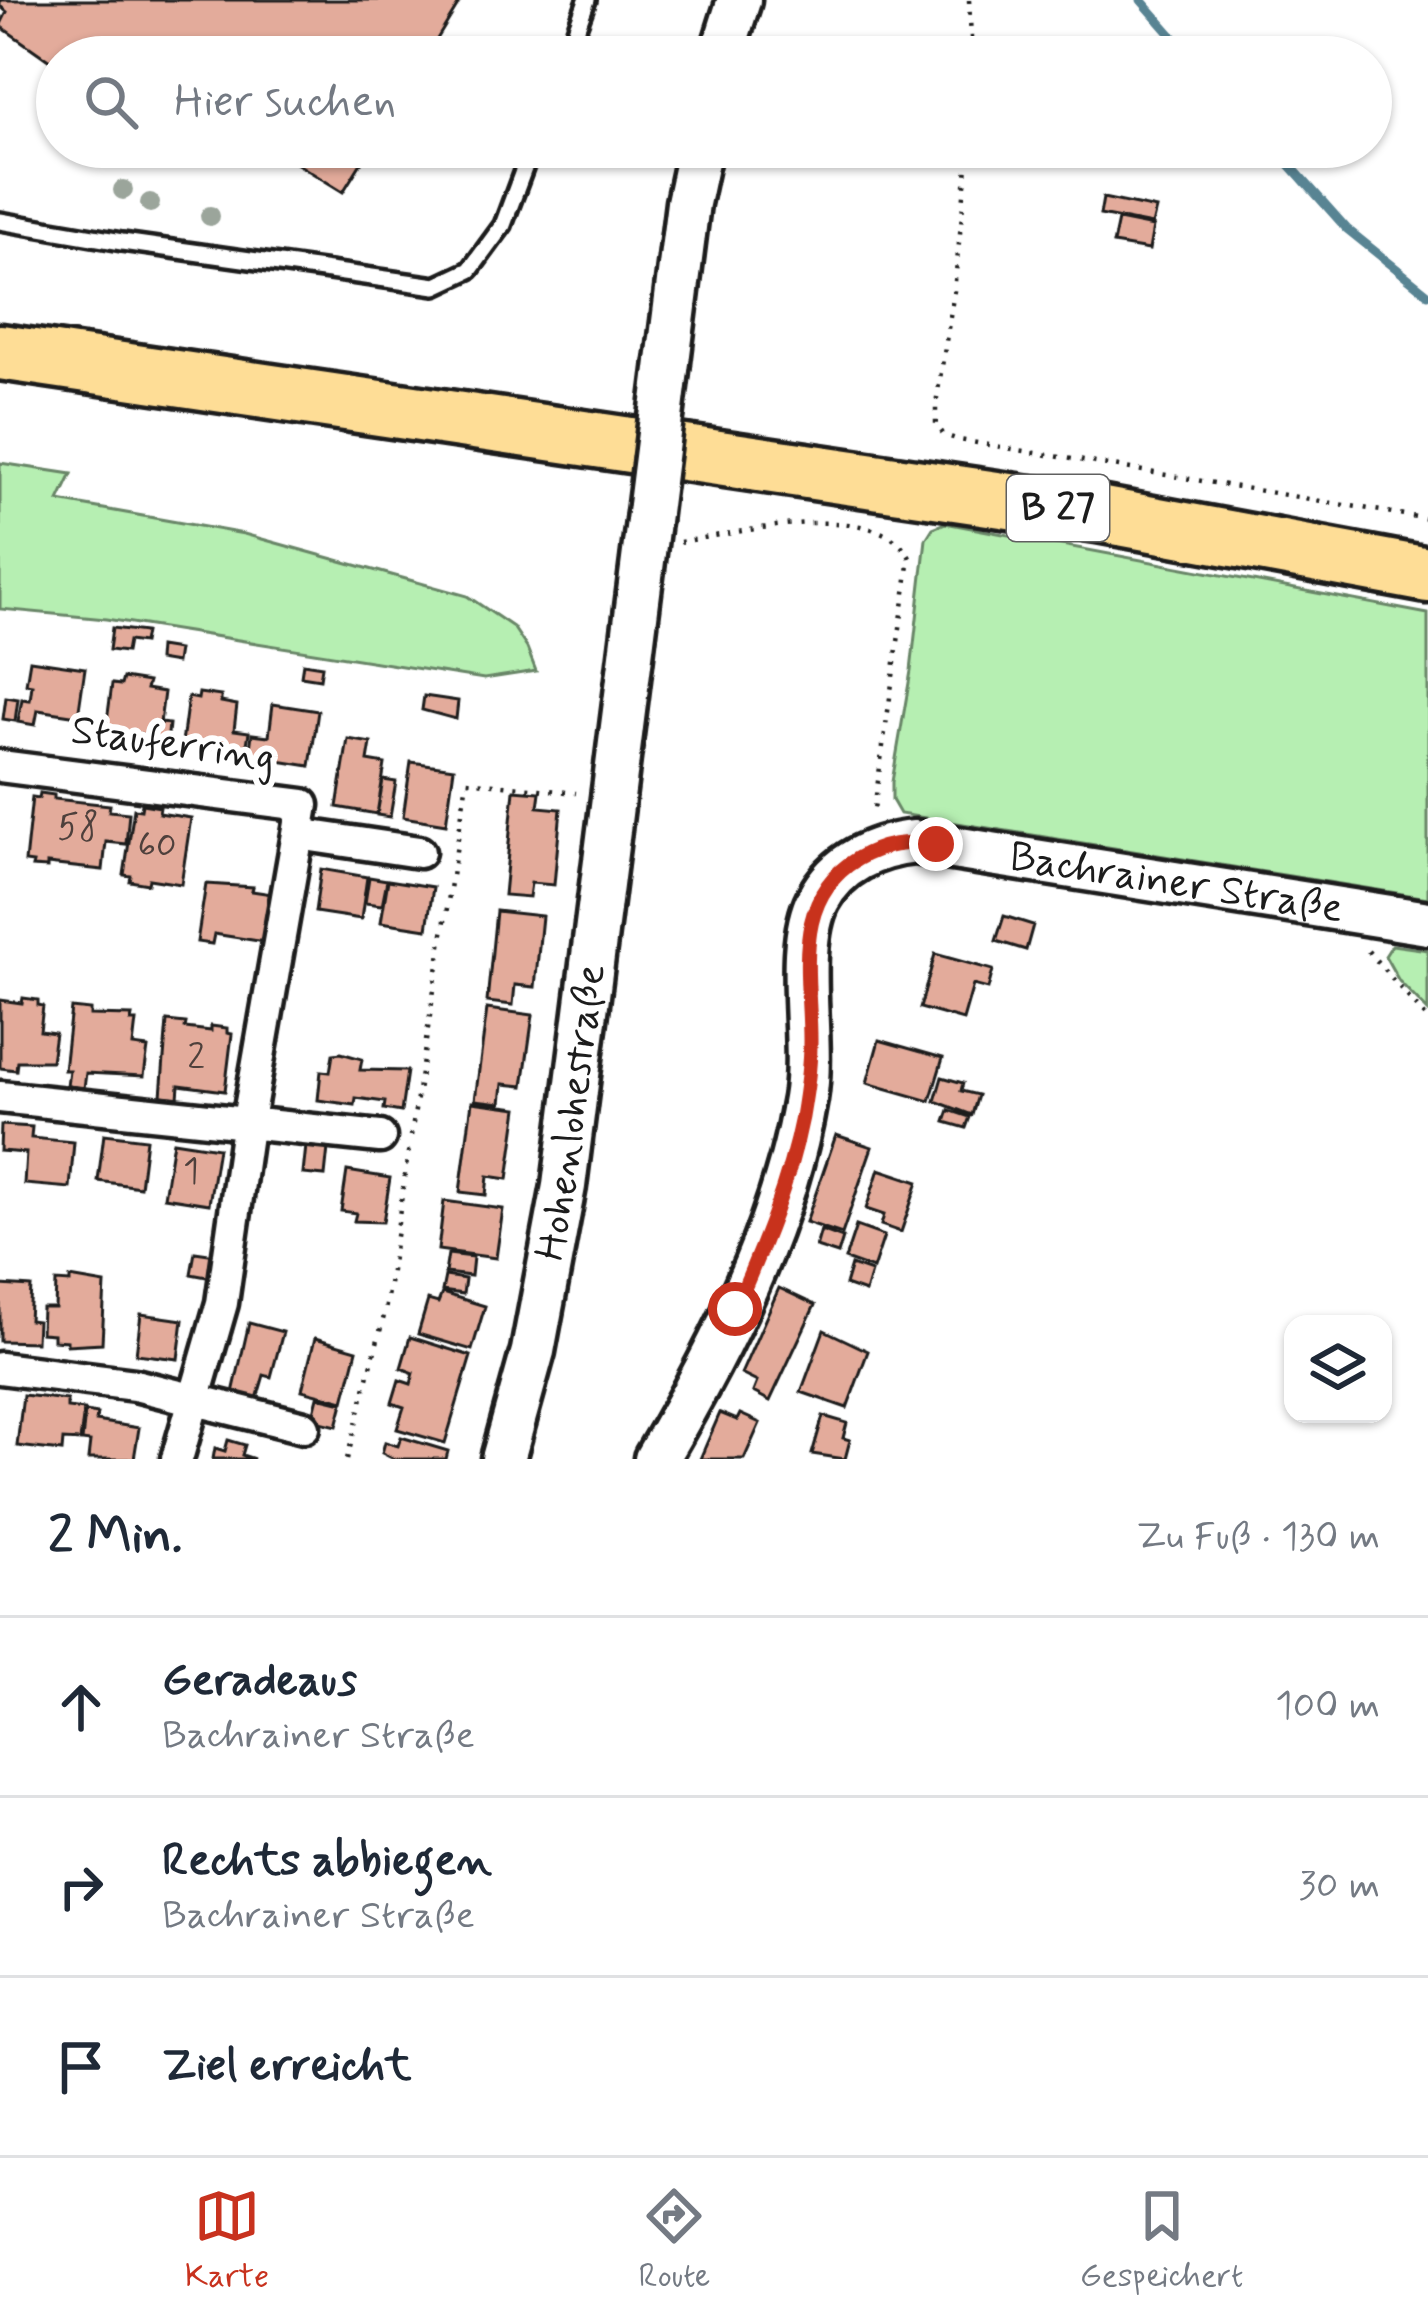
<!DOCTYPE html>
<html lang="de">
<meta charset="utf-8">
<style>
body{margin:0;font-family:Mynerve,sans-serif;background:#f2f2f3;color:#1f2937}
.controls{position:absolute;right:36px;bottom:36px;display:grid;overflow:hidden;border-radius:24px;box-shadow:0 3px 9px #0004}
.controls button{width:108px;height:108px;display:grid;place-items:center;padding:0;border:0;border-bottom:3px solid #e0e1e3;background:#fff;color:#1f2937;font:60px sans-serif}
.stop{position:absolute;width:36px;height:36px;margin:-27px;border:9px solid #c8321e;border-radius:50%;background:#fff}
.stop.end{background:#c8321e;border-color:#fff;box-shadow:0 3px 12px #0008}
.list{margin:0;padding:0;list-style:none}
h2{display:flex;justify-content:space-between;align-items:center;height:156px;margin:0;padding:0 48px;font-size:51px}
h2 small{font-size:39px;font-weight:400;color:#747a83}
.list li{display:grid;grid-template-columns:78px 1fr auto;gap:36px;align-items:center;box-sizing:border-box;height:180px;padding:0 48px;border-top:3px solid #e0e1e3}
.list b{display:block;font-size:45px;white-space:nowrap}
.list p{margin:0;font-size:39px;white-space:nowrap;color:#747a83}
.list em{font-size:39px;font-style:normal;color:#747a83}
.icon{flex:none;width:66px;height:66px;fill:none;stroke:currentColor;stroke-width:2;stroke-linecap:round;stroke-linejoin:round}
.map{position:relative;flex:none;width:1428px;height:1459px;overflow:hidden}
.search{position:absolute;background:#fff;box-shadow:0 3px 9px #0004;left:36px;right:36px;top:36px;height:132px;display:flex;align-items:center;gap:30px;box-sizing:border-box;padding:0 42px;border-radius:66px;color:#747a83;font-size:45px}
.sheet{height:696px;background:#fff}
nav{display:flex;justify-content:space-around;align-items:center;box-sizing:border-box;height:168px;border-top:3px solid #e0e1e3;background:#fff;font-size:33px;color:#747a83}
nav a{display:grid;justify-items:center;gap:6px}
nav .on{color:#c8321e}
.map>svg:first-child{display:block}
.green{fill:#b6efb2;stroke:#698667;stroke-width:3}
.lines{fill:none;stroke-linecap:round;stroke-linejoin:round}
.stream{stroke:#598493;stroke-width:9}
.building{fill:#e3ab9b;stroke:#1c1c1c;stroke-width:3}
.lane-casing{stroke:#1c1c1c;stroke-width:24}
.street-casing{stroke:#1c1c1c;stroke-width:39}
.secondary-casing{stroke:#1c1c1c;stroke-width:51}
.highway-casing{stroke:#1c1c1c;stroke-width:63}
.path{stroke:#1c1c1c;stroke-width:4.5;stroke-dasharray:3 9;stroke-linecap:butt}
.lane{stroke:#fff;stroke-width:15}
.street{stroke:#fff;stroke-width:30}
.secondary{stroke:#fff;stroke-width:42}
.highway{stroke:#fedd96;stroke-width:54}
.secondary-bridge-casing{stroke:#1c1c1c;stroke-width:51;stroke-linecap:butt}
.secondary-bridge{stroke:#fff;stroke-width:42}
.tree{fill:#9ba59b}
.route{stroke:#c8321e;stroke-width:15}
.labels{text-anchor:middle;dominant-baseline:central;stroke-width:12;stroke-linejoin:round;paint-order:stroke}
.number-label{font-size:36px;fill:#4e403c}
.shield{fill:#fff;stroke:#606060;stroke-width:3}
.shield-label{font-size:39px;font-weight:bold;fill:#1c1c1c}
.street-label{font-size:42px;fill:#1c1c1c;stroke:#fff}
</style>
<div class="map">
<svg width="1428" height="1459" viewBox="0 0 1428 1459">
<rect width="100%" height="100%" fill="#fff"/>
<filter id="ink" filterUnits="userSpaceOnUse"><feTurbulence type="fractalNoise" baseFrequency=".00833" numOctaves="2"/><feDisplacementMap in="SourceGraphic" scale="24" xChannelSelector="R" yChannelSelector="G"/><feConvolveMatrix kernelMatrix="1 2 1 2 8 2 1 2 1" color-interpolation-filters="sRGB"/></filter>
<g filter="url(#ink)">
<path class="green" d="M0 463 72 474 59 501 244 534 467 596 513 627 527 648 536 671 484 679 106 619 0 609Z
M945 523 1428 614V898L900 814 892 800V782L911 671 926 539 933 528Z
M1392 945 1428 950V1011L1399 981 1385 956Z"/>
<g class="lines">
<path class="stream" d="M1141 0 1191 57
M1274 147 1347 229 1428 294"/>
</g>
<path class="building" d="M0 0H461L426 57H57V66L0 26 7 12 0 6Z
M270 147H371L343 192Z
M1103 198 1156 209 1152 225 1100 215Z
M1118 220 1153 227 1149 250 1113 244Z
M112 628 145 632 143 643 128 641 126 652 109 650Z
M159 647 178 650 176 663 158 660Z
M30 660 85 668 78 716 38 710 35 725 18 722 22 699 30 700 32 685 26 684Z
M303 663 322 666 320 679 301 676Z
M123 678 148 682 146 689 164 692 160 723 169 724 167 744 149 741 150 736 106 729 112 684 121 685Z
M199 693 221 696V702L237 705 234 730 249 732 244 762 226 759 227 750 182 743 188 697 198 699Z
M424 696 458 701 456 719 422 710Z
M6 697 18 699 15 721 3 719Z
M273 704 318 711 310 766 266 759 265 766 248 763 252 734 269 736Z
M348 739 371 743 368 761 385 764 377 814 337 807Z
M411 762 454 768 446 824 403 817Z
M383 780 396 782 390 817 377 815Z
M514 790 540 792 538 807 561 809 554 885 531 883 529 897 504 895Z
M40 793 54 795V799L110 805 109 811 129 813 126 844 106 842 103 870 47 864V868L32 867 33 863 25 862 32 797 39 798Z
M142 804 160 807 159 813 191 818 181 884 149 879 148 884 130 881 131 876 124 875 134 809 141 810Z
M321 869 367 877 361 919 315 912Z
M369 877 387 880 382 905 365 903Z
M388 880 433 887 427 929 381 922Z
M206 884 253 887 252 891 272 894 265 942 214 934 212 944 197 942Z
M496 911 542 916 535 987 515 985 513 1005 487 1002Z
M1004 916 1033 925 1026 950 996 941Z
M935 954 993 970 988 989 973 985 963 1020 920 1008Z
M23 998 38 1000V1005L43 1006 40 1031 55 1033 51 1061H17L16 1070 0 1068V1000L22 1003Z
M71 1008 90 1010V1015L132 1016 131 1021H136L133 1046 148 1048 144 1076 86 1073 84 1088 67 1086 69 1070H64Z
M487 1009 533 1015 523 1086 503 1084 501 1103 475 1100Z
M167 1021 186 1023 185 1028 211 1031V1026L227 1028V1033L232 1034 225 1091 179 1085 178 1098 161 1096Z
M879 1040 943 1058 930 1101 867 1083Z
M341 1053 362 1059 360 1070 407 1071 401 1112 384 1109 385 1102 356 1098 355 1105 318 1100 321 1071 330 1072 333 1054Z
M942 1077 963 1083 961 1091 978 1095 972 1115 935 1101Z
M472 1102 518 1108 508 1179 488 1176 486 1195 460 1192Z
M949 1110 970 1117 966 1128 945 1122Z
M1 1125 32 1127 31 1138 74 1142 70 1188 24 1184 26 1153 0 1151Z
M104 1134 146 1139 140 1187 98 1181Z
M836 1135 872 1147 842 1234 806 1222Z
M173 1141 218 1148 209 1204 164 1197Z
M306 1146 328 1148 325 1176 303 1174Z
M879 1169 918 1182 901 1232 881 1225 884 1215 866 1209Z
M347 1171 390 1178 383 1222 354 1221 356 1213 341 1211Z
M444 1201 503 1209 496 1258 438 1250Z
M856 1226 884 1236 873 1269 845 1259Z
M821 1230 843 1238 838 1254 816 1247Z
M195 1252 216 1255 212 1278 191 1274Z
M448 1254 473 1257 471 1276 445 1273Z
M851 1265 871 1272 865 1292 845 1285Z
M445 1276 465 1279 463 1294 442 1291Z
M70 1278 105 1284 102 1343 67 1345V1341L53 1340V1334L41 1333 42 1308H55L56 1282 70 1283Z
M0 1285 31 1287 29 1320 37 1321 36 1342 0 1341Z
M779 1288 815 1305 770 1401 753 1392 757 1382 741 1374Z
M442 1293 485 1306 472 1350 418 1334 428 1300 438 1303Z
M141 1314 183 1320 178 1359 136 1354Z
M249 1323 283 1332 271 1377 264 1375 257 1399 233 1393Z
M824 1330 868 1351 847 1408 801 1392Z
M410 1337 471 1356 445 1443 397 1429 404 1407 392 1403 399 1380 411 1384 414 1373 401 1368Z
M315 1338 357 1350 344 1401 302 1390Z
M23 1395 67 1400V1408L84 1410 80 1441 63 1440 62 1451 17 1446Z
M318 1397 343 1403 337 1426 312 1420Z
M85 1412 97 1414 96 1421 139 1428 134 1459H88L90 1442 82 1441Z
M720 1413 737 1420 740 1414 760 1423 744 1459H700Z
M823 1416 847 1423 843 1438 850 1440 845 1459 812 1454Z
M401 1437 448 1451 446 1459H394L382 1453 385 1442 398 1446Z
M228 1440 245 1445 242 1455 254 1459H213L215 1448 225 1451Z"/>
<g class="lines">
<g class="lane-casing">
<path id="lane" d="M566 57 587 0
M0 221 122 242 436 286 470 270 503 225 532 147"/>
</g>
<g class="street-casing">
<path id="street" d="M0 766 303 805 248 1120 222 1303 177 1459
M298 834 419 852
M0 1097 380 1137
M0 1368 135 1385 304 1427"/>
</g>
<g class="secondary-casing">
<g id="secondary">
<path d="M721 57 739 0"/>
<path d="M668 362 688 203 700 147"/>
<path id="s1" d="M503 1459 533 1351 564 1186 648 521"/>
<path id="s2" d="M656 1459C721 1348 784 1226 805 1099 815 1040 793 949 818 900 837 863 875 846 915 842L1428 923"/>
</g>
</g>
<g class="highway-casing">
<path id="highway" d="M0 352 1098 514 1428 575"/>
</g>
<path class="path" d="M969 0 972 57
M969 147 954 291 936 404V424L944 435 959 440 1428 519
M680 542C737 534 877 495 910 558L873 816
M1368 951 1428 1020
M411 1136 467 781 576 793
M347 1459 385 1312 409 1147"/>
<use href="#lane" class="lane"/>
<use href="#street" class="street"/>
<use href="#secondary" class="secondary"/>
<use href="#highway" class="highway"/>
<g class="secondary-bridge-casing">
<path id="secondary-bridge" d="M648 521 668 362"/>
</g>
<use href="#secondary-bridge" class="secondary-bridge"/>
</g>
<g class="tree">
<circle cx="123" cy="190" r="10"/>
<circle cx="150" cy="203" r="10"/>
<circle cx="210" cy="216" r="10"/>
</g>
</g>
<g class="lines" filter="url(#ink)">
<path class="route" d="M735 1309C762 1248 789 1183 802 1117 806 1093 810 1069 810 1044 811 979 789 900 857 859 882 844 907 841 936 844"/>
</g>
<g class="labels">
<g class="number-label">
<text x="78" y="828">58</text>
<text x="157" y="846">60</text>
<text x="196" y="1058">2</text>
<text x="191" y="1172">1</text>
</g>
<rect class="shield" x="1007" y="475" width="102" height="66" rx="9"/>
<g class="shield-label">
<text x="1058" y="508">B 27</text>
</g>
<g class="street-label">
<text transform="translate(173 745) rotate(8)">Stauferring</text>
<text stroke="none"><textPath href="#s2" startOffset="975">Bachrainer Straße</textPath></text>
<text stroke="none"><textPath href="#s1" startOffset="354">Hohenlohestraße</textPath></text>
</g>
</g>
</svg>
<div class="controls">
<button><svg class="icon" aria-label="layers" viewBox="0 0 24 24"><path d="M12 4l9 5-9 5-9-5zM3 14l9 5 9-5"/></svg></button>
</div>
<div class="stop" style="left:735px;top:1309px"></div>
<div class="stop end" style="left:936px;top:844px"></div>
<div class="search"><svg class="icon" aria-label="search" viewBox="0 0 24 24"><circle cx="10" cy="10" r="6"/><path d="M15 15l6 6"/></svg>Hier suchen</div>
</div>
<section class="sheet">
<h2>2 Min.<small>Zu Fuß · 130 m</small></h2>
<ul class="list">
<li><svg class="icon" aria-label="ahead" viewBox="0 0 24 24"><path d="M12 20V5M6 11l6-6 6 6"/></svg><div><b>Geradeaus</b><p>Bachrainer Straße</p></div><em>100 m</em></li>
<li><svg class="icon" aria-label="right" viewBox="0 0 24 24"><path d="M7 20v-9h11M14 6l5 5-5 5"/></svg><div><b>Rechts abbiegen</b><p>Bachrainer Straße</p></div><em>30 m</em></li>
<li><svg class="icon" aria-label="arrive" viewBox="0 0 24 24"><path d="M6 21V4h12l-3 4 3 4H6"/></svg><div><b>Ziel erreicht</b></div></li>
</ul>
</section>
<nav>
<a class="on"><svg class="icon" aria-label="map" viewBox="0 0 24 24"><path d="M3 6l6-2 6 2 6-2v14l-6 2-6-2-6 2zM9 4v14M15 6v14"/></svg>Karte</a>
<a><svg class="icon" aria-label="directions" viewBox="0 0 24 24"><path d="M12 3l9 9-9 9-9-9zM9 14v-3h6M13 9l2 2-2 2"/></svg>Route</a>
<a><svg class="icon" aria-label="saved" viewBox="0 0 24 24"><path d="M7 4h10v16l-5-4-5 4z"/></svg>Gespeichert</a>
</nav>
